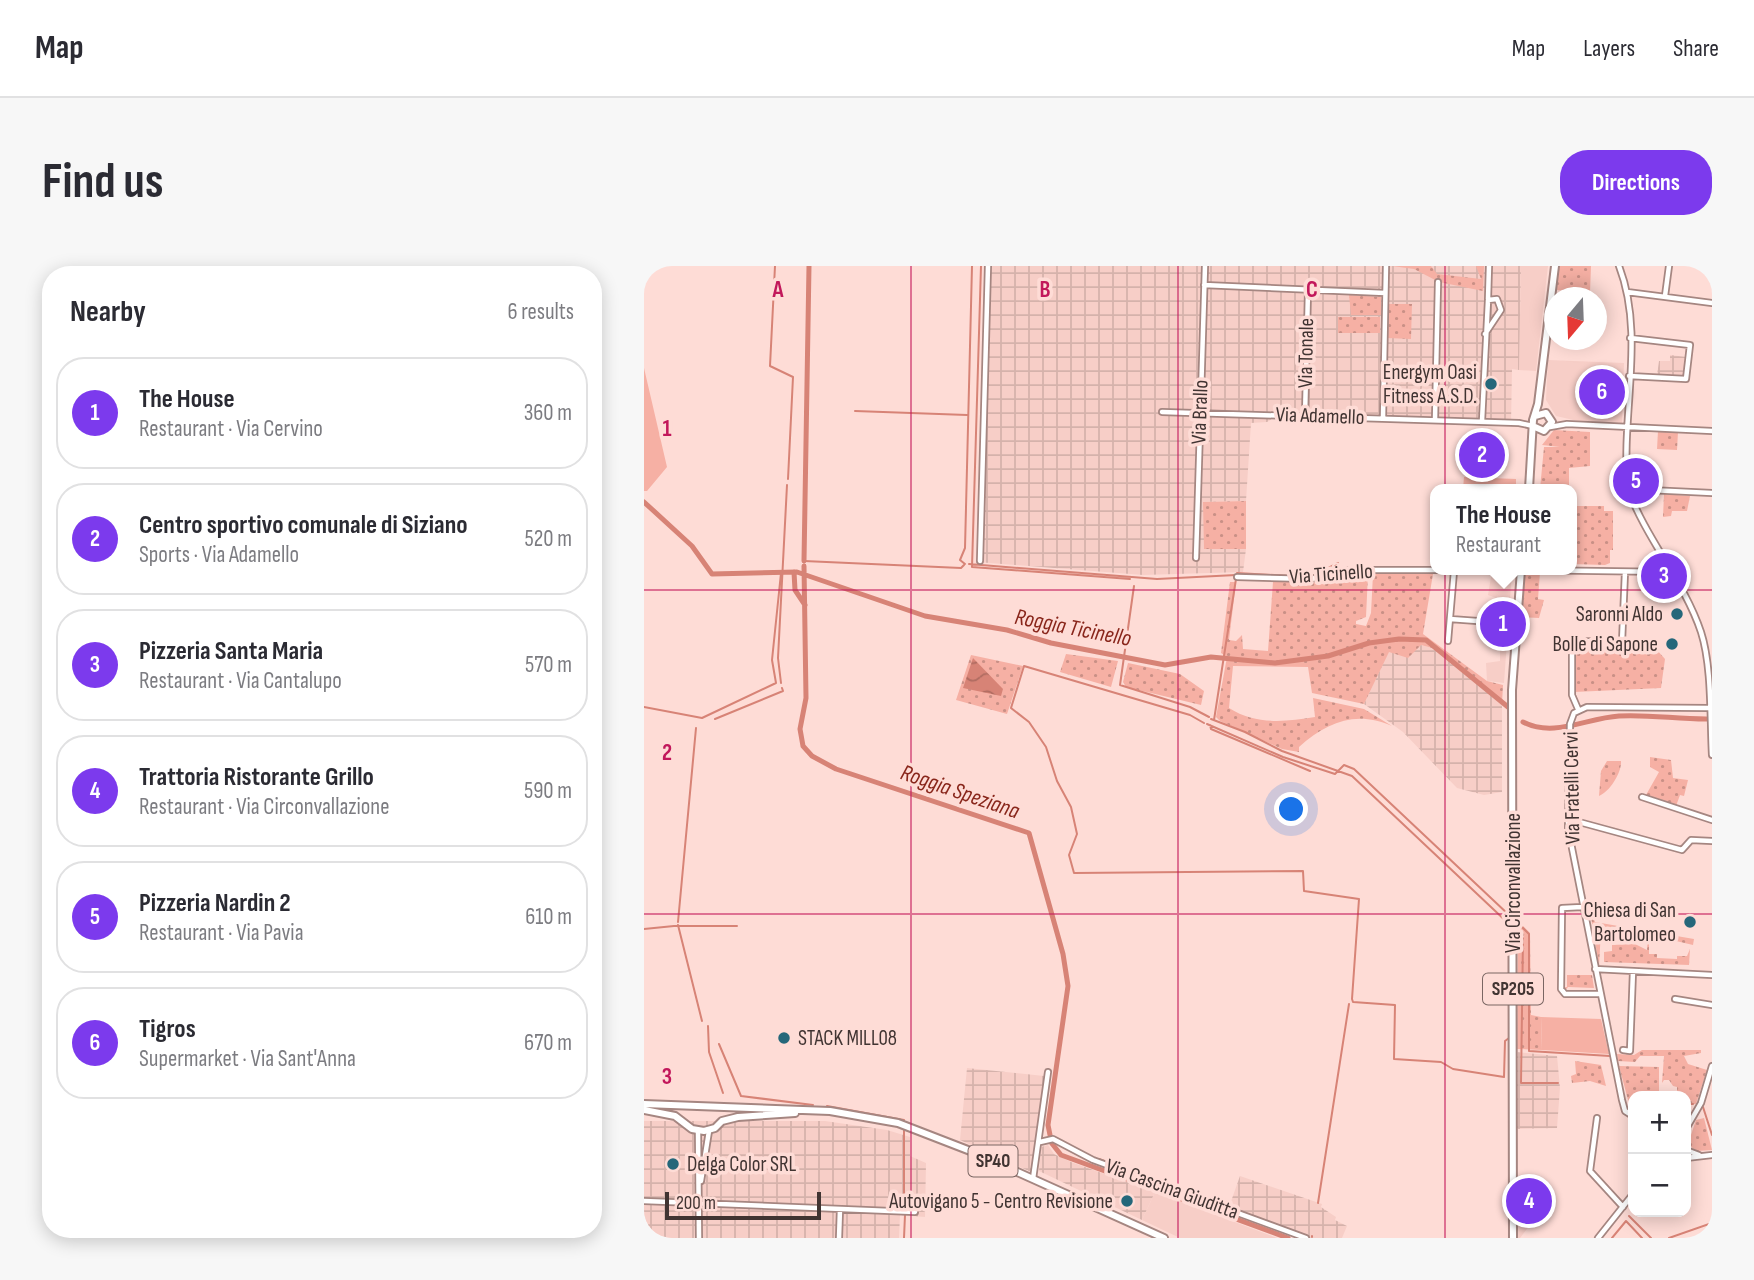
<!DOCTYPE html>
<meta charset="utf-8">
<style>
body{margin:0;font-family:"Sofia Sans Condensed",sans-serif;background:#f7f7f7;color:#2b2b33}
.controls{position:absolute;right:21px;bottom:21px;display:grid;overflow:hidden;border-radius:14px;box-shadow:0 4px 18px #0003}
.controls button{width:63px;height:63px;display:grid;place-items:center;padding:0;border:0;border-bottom:2px solid #e1e1e2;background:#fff;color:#2b2b33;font:35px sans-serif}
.compass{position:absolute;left:900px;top:21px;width:63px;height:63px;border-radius:50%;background:#fff;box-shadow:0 4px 18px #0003;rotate:199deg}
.scale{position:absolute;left:21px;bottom:18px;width:156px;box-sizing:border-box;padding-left:7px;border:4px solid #413432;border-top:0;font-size:19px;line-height:24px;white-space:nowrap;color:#413432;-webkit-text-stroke:5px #fedcd6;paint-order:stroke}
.you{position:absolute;left:648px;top:544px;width:24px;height:24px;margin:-18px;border:5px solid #fff;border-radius:50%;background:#1a73e8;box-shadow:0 0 0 10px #1a73e833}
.badge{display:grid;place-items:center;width:46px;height:46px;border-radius:50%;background:#7c3aed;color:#fff;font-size:23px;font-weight:700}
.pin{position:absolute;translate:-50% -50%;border:4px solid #fff;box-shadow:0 2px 7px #0006}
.popup{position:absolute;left:786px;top:218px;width:147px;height:91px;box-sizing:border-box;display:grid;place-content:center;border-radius:14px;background:#fff;filter:drop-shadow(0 2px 5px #0005);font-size:23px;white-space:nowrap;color:#7c7c81}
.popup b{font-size:26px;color:#2b2b33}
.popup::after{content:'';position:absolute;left:50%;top:100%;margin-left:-14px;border:14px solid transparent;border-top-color:#fff}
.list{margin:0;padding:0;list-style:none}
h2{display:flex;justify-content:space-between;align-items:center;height:91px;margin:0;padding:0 28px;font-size:30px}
h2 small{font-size:23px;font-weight:400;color:#7c7c81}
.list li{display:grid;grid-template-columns:46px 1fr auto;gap:21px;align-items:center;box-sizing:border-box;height:112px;margin:0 14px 14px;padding:0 14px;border:2px solid #e1e1e2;border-radius:28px}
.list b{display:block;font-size:26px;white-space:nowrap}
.list p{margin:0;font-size:23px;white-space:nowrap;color:#7c7c81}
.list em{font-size:23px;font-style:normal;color:#7c7c81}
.map{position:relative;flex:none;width:1068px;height:972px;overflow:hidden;border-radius:28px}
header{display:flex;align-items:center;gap:42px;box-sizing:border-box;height:98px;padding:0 35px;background:#fff;border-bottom:2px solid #e1e1e2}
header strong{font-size:33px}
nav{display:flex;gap:38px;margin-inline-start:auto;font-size:24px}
.intro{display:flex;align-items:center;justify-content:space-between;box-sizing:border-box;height:168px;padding:0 42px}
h1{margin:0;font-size:49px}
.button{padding:18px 32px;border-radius:28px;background:#7c3aed;color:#fff;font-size:24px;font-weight:700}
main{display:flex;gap:42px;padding:0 42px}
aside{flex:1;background:#fff;border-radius:28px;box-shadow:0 4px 18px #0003}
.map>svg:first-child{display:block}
.built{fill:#f7cec7}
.industrial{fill:url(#industrial-grid)}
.grass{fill:url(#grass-dots)}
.park{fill:#f6b0a4}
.water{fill:url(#water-waves)}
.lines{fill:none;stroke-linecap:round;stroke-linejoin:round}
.stream{stroke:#d78376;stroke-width:2}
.canal{stroke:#d78376;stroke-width:5}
.minor-casing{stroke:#a58681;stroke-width:8}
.primary-casing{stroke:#a58681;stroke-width:10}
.minor{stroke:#fff;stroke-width:4.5}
.primary{stroke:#fff;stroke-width:6}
.grid{fill:none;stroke:#c2185b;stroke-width:2;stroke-opacity:0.55}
.poi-dot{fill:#25677a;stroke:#fedcd6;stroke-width:2.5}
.labels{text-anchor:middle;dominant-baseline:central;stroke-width:7;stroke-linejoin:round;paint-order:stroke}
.shield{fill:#fedcd6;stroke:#7a6663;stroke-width:2}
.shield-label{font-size:19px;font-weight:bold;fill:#413432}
.street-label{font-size:21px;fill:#413432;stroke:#fedcd6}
.poi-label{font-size:21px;fill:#413432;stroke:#fedcd6;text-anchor:end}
.water-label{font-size:23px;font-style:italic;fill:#89261b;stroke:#fedcd6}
.grid-label{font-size:23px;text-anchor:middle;font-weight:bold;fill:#c2185b;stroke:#fedcd6;stroke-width:7;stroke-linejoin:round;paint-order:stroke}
</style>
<header>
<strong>Map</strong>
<nav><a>Map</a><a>Layers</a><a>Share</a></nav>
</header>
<div class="intro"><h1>Find us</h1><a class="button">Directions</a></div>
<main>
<aside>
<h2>Nearby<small>6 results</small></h2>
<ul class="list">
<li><span class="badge">1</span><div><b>The House</b><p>Restaurant · Via Cervino</p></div><em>360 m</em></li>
<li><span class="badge">2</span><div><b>Centro sportivo comunale di Siziano</b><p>Sports · Via Adamello</p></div><em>520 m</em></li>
<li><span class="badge">3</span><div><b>Pizzeria Santa Maria</b><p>Restaurant · Via Cantalupo</p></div><em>570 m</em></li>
<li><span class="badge">4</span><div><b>Trattoria Ristorante Grillo</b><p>Restaurant · Via Circonvallazione</p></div><em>590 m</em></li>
<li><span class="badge">5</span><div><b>Pizzeria Nardin 2</b><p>Restaurant · Via Pavia</p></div><em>610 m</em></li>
<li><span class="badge">6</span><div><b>Tigros</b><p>Supermarket · Via Sant'Anna</p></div><em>670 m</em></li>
</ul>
</aside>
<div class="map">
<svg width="1068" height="972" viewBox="0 0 1068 972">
<defs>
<pattern id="industrial-grid" width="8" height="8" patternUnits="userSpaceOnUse" patternTransform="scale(1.75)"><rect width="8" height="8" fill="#f7cec7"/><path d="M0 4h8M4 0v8" fill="none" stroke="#d5b2ab"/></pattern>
<pattern id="grass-dots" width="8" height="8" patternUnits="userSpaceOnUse" patternTransform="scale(1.75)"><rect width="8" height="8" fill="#f6b0a4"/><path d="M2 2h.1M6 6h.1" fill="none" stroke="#c99086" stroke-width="1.8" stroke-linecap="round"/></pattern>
<pattern id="water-waves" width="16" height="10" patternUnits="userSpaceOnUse" patternTransform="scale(1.75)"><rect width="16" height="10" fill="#d78376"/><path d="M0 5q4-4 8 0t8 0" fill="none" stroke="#b06c61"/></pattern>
</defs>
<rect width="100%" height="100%" fill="#fedcd6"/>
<path class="built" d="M877 0H904L892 105 875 104Z
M904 94 980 97 978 158 938 156 912 150 902 134Z
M848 305H868L860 417 843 415 842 397 856 395V379L843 377 852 332 844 329Z
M873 910 896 914 897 945 876 972H872Z
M511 926 633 972H536L498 954Z"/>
<path class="industrial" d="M341 0H877L875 104 868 103 867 159 628 153 623 156 607 157 602 235 560 236V283H602L599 306 499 309 333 296Z
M1026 89 1043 91 1041 110 1013 109 1015 95H1026Z
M777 379 792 383 858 438V526L840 529 813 522 759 466 720 438 745 385Z
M873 786 913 790 916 822 913 862 872 863Z
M323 802 400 810 387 906 316 874Z
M0 855H181L243 864 266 871V890L282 897 281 951 256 949 255 972H0Z
M404 879 410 888 427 896 511 926 498 954 395 905 397 881Z
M596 910 678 938 677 941 692 951 691 954 703 960 698 972H666L585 941Z"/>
<path class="grass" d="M748 0H787L793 8 837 13 832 0H840L839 25 795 16 770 3Z
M915 0H947L946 27 912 24Z
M705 29 737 31V49H707Z
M745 38H768L767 73 744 72Z
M694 51H736V67H694Z
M910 164 946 166V200L925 202V223H896L900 181H916L898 179Z
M1014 165 1034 166 1033 184 1013 183Z
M1020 228 1046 230 1043 245H1028L1027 250 1019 251Z
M602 235V283H560L559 236Z
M927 240H960V245H969V284H966V297L961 299 927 298Z
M885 306H896L894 333 900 334 895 352 877 351 881 308Z
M702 308H724L722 351 712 355V358L722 360 727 347 729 308H789L779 368 843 415 859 419 858 438 792 383 777 379 764 392 745 386 720 438 668 427 664 401 589 400 585 442C612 459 640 456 671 451L669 432 720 443 748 460C712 444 683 456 655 481V486L638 483 576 455 572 451 583 391 577 387 586 316H592L585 374 592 375 598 369 599 383 624 385 629 316H672Z
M983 378 1012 383 1021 393 1017 422 930 426 932 383 971 384 972 381 983 382Z
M422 388 474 395 467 421 416 406Z
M327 389 379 400 363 448 312 434Z
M484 397 536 408 560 425 557 439 482 421 479 416Z
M1006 491 1027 494 1029 512 1044 514 1040 530 1036 529 1032 540 1057 548 1009 533 1002 529 1015 506 1006 501Z
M963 495H977C978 506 966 526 955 530L957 505Z
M941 635 948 641 951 656 1050 673 1049 679 1015 671 1012 678H1005V688H1013V692L1033 693V690H1043L1046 683 1045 699 960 696V686L968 685V679L991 678 1003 684 1004 668 997 664H957L955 700 946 645Z
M874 655 886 667 887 749 897 751 898 784 873 783Z
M923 709H948L950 722 924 721 921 725 919 721H923Z
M998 784H1057V787L1040 790 1044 798 1063 804 1052 838H1042V830H1033V821L1029 820 1025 814H1020L1018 817 1020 790H996L991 796 974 795 973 788 990 789Z
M931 795 957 799 962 820 946 815 928 817 927 810 932 808Z
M975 800 1015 801V830H989V846L987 845Z
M1060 852 1068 884 1052 885 1044 878 1052 854Z"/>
<path class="park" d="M0 102 23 201 3 225H0Z
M820 211 872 213V223H819Z
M897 751 957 753 965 788 898 784Z"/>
<path class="water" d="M329 392 359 423 357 430 319 422Z"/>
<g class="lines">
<path class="stream" d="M131 0 126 100 149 111 144 213
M337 0 328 301 486 313
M211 145 323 149
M160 295 317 302 320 299
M321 298 316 294 321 282 328 0
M325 298 513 313 592 309
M593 307 667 311 694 297
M490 320 476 419 546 441 565 451
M137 417 134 392 143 219
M0 441 58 452 132 417 128 394 137 307
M71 453 139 425 138 422
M567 453 601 466 638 485 708 510 865 658
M570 454 592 313
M560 457 546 449 380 400 367 442 385 456 402 481 413 515 427 541 433 568 425 589 430 607 659 605 660 625 715 633 708 733 709 736 751 739 750 793 797 796 809 803 860 811 861 775 865 772
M563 458 639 491 691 508 700 499 710 503 865 649
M566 459 567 463 666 505
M34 656 52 462
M874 657 885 668V785L966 790
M34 659 58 755
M0 663 30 660H93
M873 666 879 672 877 817H914
M64 760 65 786 79 827
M75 778 97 830 169 839
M1042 838H1049
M183 840 260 854
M1059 841 1068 869
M260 863V939
M455 893 585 940
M674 937 705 738
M985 950 1007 972
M668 971V970
M260 972 261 949
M968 972 982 955 998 972
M1025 972 1068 957"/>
<path class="canal" d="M0 236 48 280 68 308 153 306 281 350 363 364 407 377 521 399 567 391 631 397 684 390 725 377 755 373 782 374 864 441
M160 295 165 0
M160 300 162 432 156 463 159 480 168 490 192 503 385 567 419 688 424 720 404 859 406 869
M150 306 151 324 161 339
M879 456C910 472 942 452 975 450 1006 448 1037 454 1068 453
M406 875 417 889 644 972"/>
<g class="minor-casing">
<path id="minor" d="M975 0C1002 70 976 150 984 223 1002 273 1040 315 1057 366 1068 400 1066 452 1068 489
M560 19 741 27
M983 26 1068 37
M1021 30 1025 0
M844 33 845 0
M985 110 1042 113 1046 79 986 72
M518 146 875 157 889 160
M661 150 664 25
M739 152 742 0
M791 154 794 16
M838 155 844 34 853 33 857 44 841 68
M906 161 923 158 1068 165
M984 223 1068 227
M552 292 561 0
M336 295 344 0
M880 304 1026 306
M593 311 667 313 707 304H865
M806 353 847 356
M804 375 810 305
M934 443 928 429V375L978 376 981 306
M998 531 1068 554
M924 553 1038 584 1047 574 1068 575
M938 641 918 642 917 723 921 728H956
M951 703 1068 709
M1031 733 1068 739
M979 784 986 785 989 705
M989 850 981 845 978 834 924 562 926 458 930 447 943 441 1064 442
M953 852 946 905 979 941
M1042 863 1057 837 1068 800
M54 865 55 972
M396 876 409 873 449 894 662 972
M1042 884 1055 889
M1042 892 1068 889
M389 913 404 806
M57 915 65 865
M0 935 271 946
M195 972 196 943
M954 972 989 928"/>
</g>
<g class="primary-casing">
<path id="primary" d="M891 161 900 165 908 156 902 147 891 150
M885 223 889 154 894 138 911 0
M0 838 186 845 254 857 329 886 520 972
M0 844 31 850 48 863 60 865 71 862 78 855 94 851 151 847
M869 972 868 424 877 304"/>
</g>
<use href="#minor" class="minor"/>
<use href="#primary" class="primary"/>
</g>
<path class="grid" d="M267 0V972M534 0V972M801 0V972M0 324H1068M0 648H1068"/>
<g class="poi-dot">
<circle cx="847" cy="118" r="7"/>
<circle cx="1033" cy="348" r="7"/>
<circle cx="1028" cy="378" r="7"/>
<circle cx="1046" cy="656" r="7"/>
<circle cx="140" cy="772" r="7"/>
<circle cx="29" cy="898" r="7"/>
<circle cx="483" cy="935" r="7"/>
</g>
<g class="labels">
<g class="shield">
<rect x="839" y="707.5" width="60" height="31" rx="5"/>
<rect x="324.5" y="879.5" width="49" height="31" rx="5"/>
</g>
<g class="shield-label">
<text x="869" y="723">SP205</text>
<text x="349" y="895">SP40</text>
</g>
<g class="street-label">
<text transform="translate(662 87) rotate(-89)">Via Tonale</text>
<text transform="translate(556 146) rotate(-88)">Via Brallo</text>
<text transform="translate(676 150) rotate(2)">Via Adamello</text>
<text transform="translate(687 308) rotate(-4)">Via Ticinello</text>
<text transform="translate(928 522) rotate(-91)">Via Fratelli Cervi</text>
<text transform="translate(869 617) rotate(-90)">Via Circonvallazione</text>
<text transform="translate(528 923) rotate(20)">Via Cascina Giuditta</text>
</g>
<g class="poi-label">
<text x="833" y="106">Energym Oasi<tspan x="833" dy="24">Fitness A.S.D.</tspan></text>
<text x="1019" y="348">Saronni Aldo</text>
<text x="1014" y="378">Bolle di Sapone</text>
<text x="1032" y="644">Chiesa di San<tspan x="1032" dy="24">Bartolomeo</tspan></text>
<text x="154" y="772" text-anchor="start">STACK MILL08</text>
<text x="43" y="898" text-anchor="start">Delga Color SRL</text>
<text x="469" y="935">Autovigano 5 - Centro Revisione</text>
</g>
<g class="water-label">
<text transform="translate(429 362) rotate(11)">Roggia Ticinello</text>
<text transform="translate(316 526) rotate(19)">Roggia Speziana</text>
</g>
</g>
<g class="grid-label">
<text x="134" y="31">A</text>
<text x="401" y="31">B</text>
<text x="668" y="31">C</text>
<text x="23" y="170">1</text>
<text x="23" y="494">2</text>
<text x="23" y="818">3</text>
</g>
</svg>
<div class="controls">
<button>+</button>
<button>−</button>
</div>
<svg class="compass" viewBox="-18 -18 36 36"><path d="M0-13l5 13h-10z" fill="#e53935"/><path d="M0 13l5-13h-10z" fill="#7c7c81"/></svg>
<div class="scale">200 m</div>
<div class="you"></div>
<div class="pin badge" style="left:859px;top:358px">1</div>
<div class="popup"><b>The House</b>Restaurant</div>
<div class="pin badge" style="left:838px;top:189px">2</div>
<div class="pin badge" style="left:1020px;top:310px">3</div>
<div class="pin badge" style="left:885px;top:935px">4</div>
<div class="pin badge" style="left:992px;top:215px">5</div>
<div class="pin badge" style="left:958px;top:126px">6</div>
</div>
</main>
